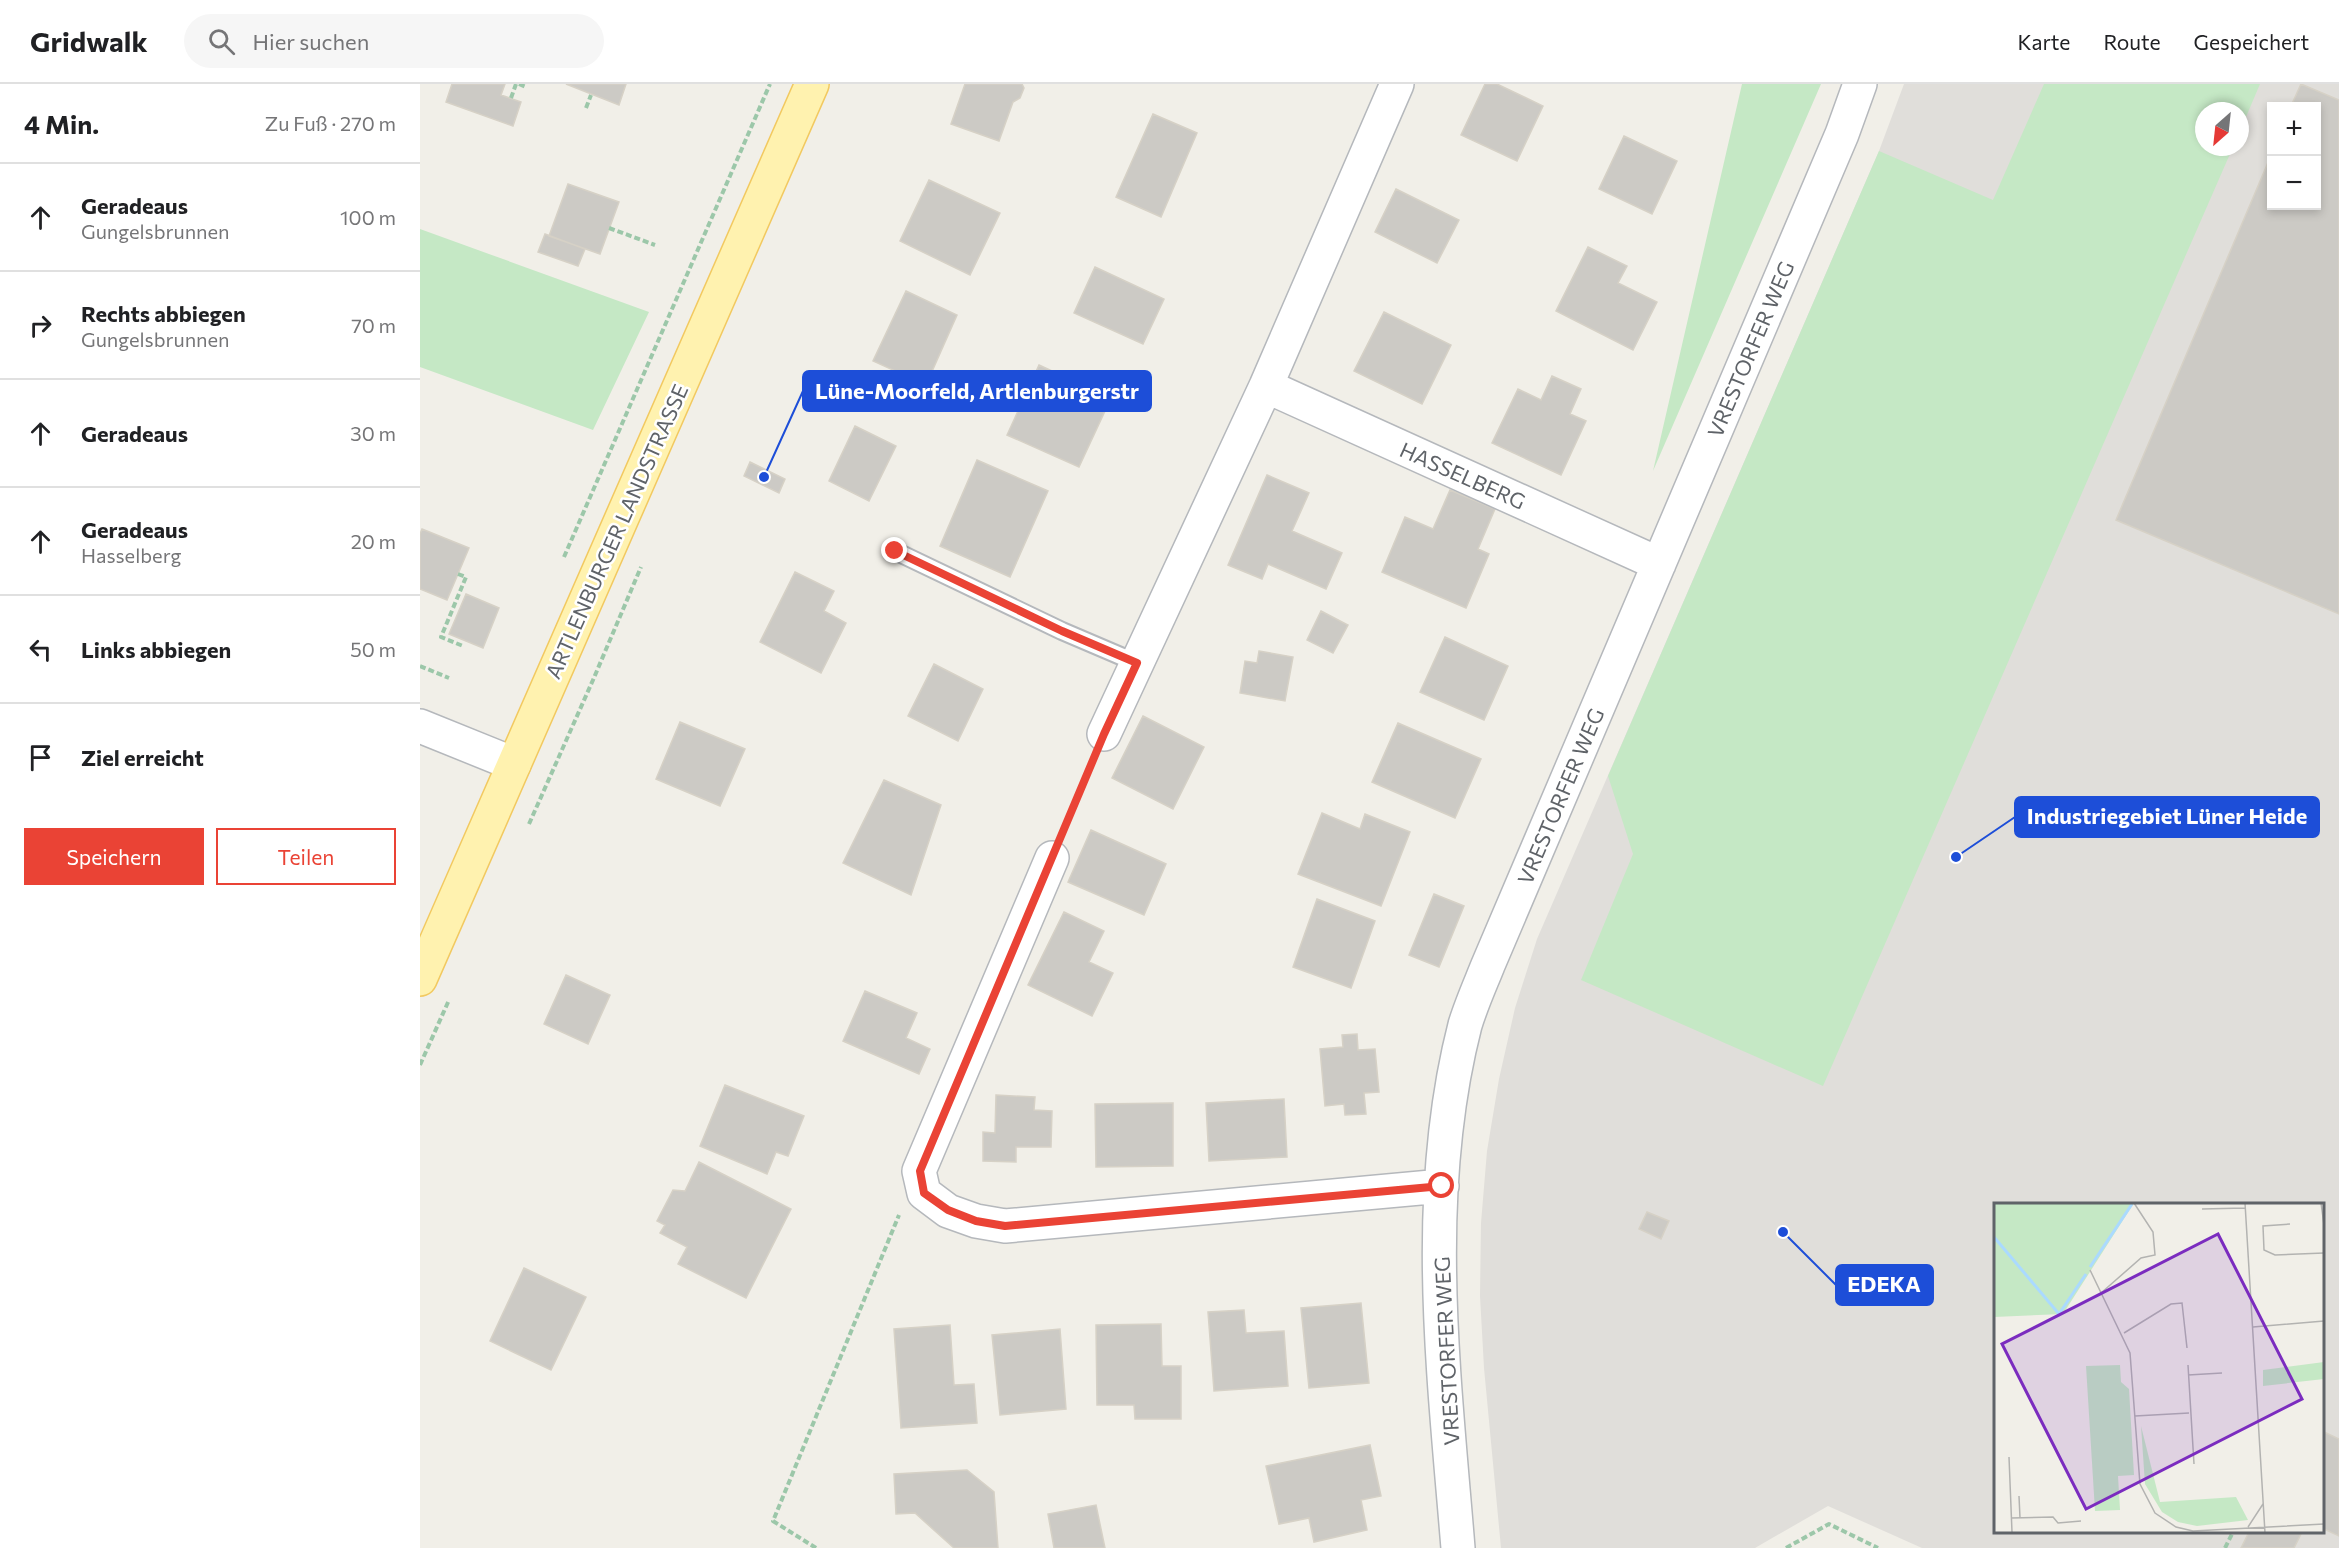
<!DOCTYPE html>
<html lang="de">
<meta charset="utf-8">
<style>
body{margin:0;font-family:Commissioner,sans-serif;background:#f6f6f6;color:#202124}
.controls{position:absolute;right:18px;top:18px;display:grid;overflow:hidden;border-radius:0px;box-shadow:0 3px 9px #0003}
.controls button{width:54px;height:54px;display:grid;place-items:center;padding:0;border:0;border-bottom:2px solid #e0e0e0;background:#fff;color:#202124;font:30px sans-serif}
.compass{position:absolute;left:1775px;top:18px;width:54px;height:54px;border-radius:50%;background:#fff;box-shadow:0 3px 9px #0003;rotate:207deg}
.stop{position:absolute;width:18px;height:18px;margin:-14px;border:4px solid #ea4335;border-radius:50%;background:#fff}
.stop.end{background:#ea4335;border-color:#fff;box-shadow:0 2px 6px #0008}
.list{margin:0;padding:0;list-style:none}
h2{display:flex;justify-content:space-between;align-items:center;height:78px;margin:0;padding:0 24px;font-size:26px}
h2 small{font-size:20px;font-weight:400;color:#757577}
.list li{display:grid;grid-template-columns:39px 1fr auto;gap:18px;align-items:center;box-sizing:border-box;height:108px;padding:0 24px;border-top:2px solid #e0e0e0}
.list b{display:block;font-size:22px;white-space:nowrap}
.list p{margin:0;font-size:20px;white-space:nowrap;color:#757577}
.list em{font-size:20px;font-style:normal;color:#757577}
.actions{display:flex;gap:12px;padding:18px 24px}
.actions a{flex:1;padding:14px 0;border:2px solid #ea4335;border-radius:0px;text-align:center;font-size:21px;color:#ea4335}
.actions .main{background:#ea4335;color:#fff}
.icon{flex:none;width:33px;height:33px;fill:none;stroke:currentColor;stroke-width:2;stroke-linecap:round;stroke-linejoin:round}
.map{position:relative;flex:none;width:1919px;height:1464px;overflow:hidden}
header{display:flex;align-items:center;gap:36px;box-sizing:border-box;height:84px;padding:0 30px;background:#fff;border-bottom:2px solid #e0e0e0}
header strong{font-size:28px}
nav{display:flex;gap:33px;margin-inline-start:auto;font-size:21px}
.search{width:420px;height:54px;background:#f6f6f6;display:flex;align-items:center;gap:15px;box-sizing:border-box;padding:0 21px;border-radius:33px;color:#757577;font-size:22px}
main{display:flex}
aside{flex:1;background:#fff}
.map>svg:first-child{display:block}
.industrial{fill:#e0deda;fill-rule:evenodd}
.green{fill:#c5e8c5}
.building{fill:#cccac5;stroke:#d6d1c6;stroke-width:1.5}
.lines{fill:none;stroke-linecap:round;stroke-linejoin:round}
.service-casing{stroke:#b5b8bc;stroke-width:20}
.minor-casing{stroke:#b5b8bc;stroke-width:36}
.primary-casing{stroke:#f2c960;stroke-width:36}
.path{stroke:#9cc7a9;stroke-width:4;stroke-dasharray:6 3;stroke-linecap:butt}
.service{stroke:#fff;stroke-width:16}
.minor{stroke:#fff;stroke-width:33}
.primary{stroke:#fff2af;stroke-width:33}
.route{stroke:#ea4335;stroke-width:8}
.labels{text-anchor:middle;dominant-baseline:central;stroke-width:5;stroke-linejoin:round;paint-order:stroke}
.street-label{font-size:21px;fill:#5f6368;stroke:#fff}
.inset-river{fill:none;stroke:#aadaff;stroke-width:3}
.inset-road{fill:none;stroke:#b3b3b1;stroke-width:1.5}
.view{fill:#7b2cbf;fill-opacity:0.15;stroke:#7b2cbf;stroke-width:3}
.inset-edge{fill:none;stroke:#5f6368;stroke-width:3}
.leader{fill:none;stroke:#1d4ed8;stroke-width:2}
.callout-dot{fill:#1d4ed8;stroke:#fff;stroke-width:2}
.callout{fill:#1d4ed8;stroke:#1d4ed8;stroke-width:2}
.callout-label{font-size:22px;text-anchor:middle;font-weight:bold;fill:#fff}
</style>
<header>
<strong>Gridwalk</strong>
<div class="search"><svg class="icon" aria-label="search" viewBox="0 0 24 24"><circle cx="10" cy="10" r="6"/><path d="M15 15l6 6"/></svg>Hier suchen</div>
<nav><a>Karte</a><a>Route</a><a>Gespeichert</a></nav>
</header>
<main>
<aside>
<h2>4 Min.<small>Zu Fuß · 270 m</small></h2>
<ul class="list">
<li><svg class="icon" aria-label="ahead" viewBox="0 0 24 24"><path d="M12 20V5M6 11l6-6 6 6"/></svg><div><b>Geradeaus</b><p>Gungelsbrunnen</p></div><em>100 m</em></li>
<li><svg class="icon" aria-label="right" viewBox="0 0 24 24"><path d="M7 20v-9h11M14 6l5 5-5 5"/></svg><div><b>Rechts abbiegen</b><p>Gungelsbrunnen</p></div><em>70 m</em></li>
<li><svg class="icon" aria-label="ahead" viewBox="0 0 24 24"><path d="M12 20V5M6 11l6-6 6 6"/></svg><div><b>Geradeaus</b></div><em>30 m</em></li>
<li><svg class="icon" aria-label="ahead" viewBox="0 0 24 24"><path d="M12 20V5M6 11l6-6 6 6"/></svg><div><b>Geradeaus</b><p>Hasselberg</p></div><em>20 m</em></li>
<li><svg class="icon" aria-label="left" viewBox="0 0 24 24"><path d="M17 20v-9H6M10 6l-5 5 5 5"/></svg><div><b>Links abbiegen</b></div><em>50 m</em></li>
<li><svg class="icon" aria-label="arrive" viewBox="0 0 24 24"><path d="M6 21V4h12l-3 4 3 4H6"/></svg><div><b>Ziel erreicht</b></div></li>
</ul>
<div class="actions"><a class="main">Speichern</a><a>Teilen</a></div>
</aside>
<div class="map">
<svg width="1919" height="1464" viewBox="0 0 1919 1464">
<rect width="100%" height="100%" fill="#f1efe8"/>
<path class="industrial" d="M1484 0H1919V1464H1502L1408 1422 1335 1464H1081L1064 1284 1060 1212 1061 1139 1067 1067 1079 995 1095 924 1117 855 1459 67ZM1852 22H1896V122H1852ZM1784 27H1820V63H1784ZM1576 1120H1902V1448H1576Z"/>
<path class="green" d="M1322 0H1401L1233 387Z
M1624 0H1840L1820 47V27H1784V63H1813L1403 1002 1161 896 1213 770 1188 692 1459 67 1573 116Z
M0 145 229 228 173 346 0 283Z"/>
<path class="building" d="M32 0H85L81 11 101 18 93 42 26 18Z
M146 0H206L199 21Z
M545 0H602L604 4 600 14 593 18 579 57 531 40Z
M1065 0H1077L1123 22 1097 77 1041 51Z
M1881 0 1919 16V530L1696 436 1852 69V122H1896V22H1871Z
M733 30 777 49 741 133 696 113Z
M1204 52 1257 77 1232 130 1179 105Z
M509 96 580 129 550 191 480 157Z
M148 100 199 118 180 170 129 152Z
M976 105 1039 136 1017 179 955 148Z
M125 150 165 165 158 182 118 168Z
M1168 163 1207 182 1198 199 1237 218 1213 266 1136 227Z
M675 183 744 215 723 260 654 229Z
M486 207 537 231 506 301 453 277Z
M964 228 1031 261 1002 320 934 287Z
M619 281 691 314 659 383 587 351Z
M1132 292 1161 305 1150 330 1166 337 1141 391 1072 359 1098 305 1121 316Z
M435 342 476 362 449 417 409 397Z
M557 376 628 407 590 493 520 462Z
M330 378 365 395 359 409 324 392Z
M847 391 889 409 872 447 922 469 906 505 848 480 842 495 808 481Z
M1030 406 1075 425 1058 465 1069 470 1046 524 962 488 985 433 1013 445Z
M2 445 49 464 27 516 0 505V450Z
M375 488 414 507 404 527 426 539 401 589 340 558Z
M46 510 79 524 63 564 29 550Z
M901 527 928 541 913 569 887 556Z
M1025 553 1088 582 1064 636 1000 608Z
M839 567 873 573 865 617 820 609 825 577 837 579Z
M514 580 563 605 538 657 488 632Z
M723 632 784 663 753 725 692 694Z
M260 638 325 665 300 722 236 695Z
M978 639 1061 675 1035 734 952 698Z
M464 696 521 721 491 811 423 779Z
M902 729 940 745 945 730 990 748 961 822 878 790Z
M671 746 746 780 724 831 648 798Z
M1014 810 1044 822 1019 883 989 871Z
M897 815 955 837 931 904 873 883Z
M644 828 684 847 669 878 693 889 672 932 608 901Z
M146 891 190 911 168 960 124 940Z
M445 907 497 929 486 954 510 965 499 990 423 957Z
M937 950 938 966 955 965 959 1008 944 1009 946 1030 925 1031 924 1020 905 1022 900 965 923 963 922 951Z
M305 1001 384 1032 368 1072 356 1068 347 1090 280 1062Z
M576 1011 615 1013 614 1026 632 1027 631 1063H596V1078L563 1077V1048L575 1049Z
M864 1015 867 1073 789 1077 786 1019Z
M753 1019V1082L676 1083 675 1020Z
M279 1078 371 1125 326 1214 258 1180 267 1163 240 1149 245 1141 237 1137 253 1106 265 1107Z
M1227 1128 1249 1137 1241 1155 1219 1145Z
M104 1184 166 1213 131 1286 70 1257Z
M941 1219 949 1299 889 1304 881 1224Z
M824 1226 826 1249 864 1247 868 1302 794 1307 788 1228Z
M741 1240 742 1282H761V1335H715L714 1321H677L676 1241Z
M530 1241 534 1301 554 1300 557 1339 481 1344 474 1245Z
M640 1245 646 1325 580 1331 572 1251Z
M1902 1347 1919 1355V1452L1902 1444Z
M950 1361 961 1412 941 1416 947 1446 894 1458 889 1434 859 1440 846 1382Z
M547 1386 574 1408 578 1464H534L495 1429 476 1430 474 1390Z
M676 1421 685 1464H634L628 1430Z
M1829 1448H1882L1874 1464H1821Z"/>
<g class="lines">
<g class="service-casing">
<path id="service" d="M475 467 642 547 717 579"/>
</g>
<g class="minor-casing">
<path id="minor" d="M846 302 1239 480
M0 642 94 680
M684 650 846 302 977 0
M632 774 499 1087 504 1109 528 1127 556 1137 585 1142 1022 1102
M1038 1464C1024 1291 1001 1112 1045 941 1051 921 1060 901 1068 881L1422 50 1440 0"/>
</g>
<g class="primary-casing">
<path id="primary" d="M0 895 392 0"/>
</g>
<path class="path" d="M99 0 106 3
M91 14 96 0
M166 24 171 11
M189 144 235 161
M144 473 350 0
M38 490 46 493 21 553 43 562
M0 582 29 594
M109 740 173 596 221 483
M645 743 671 681
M0 981 29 916
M396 1464 353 1437 479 1131
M1366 1464 1409 1440 1458 1464
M1805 1464 1813 1448"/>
<use href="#service" class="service"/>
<use href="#minor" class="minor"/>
<use href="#primary" class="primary"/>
</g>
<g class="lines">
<path class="route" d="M475 467 642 547 717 579 684 650 500 1087 504 1109 528 1126 556 1137 585 1142 1022 1102"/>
</g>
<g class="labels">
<g class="street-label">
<text transform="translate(1330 265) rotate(-67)">VRESTORFER WEG</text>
<text transform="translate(1043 391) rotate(24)">HASSELBERG</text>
<text transform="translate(196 447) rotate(-66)">ARTLENBURGER LANDSTRASSE</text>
<text transform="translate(1140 712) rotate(-67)">VRESTORFER WEG</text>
<text transform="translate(1026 1267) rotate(-93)">VRESTORFER WEG</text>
</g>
</g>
<g transform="translate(1574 1119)">
<rect width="330" height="330" fill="#f1efe8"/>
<path d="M0 0H140L69 111 0 114ZM330 159V176L269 183V167ZM126 162 127 179 135 186 140 272 124 273 126 307 101 308 92 163ZM147 223 166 299 242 294 254 317 203 323 184 319 168 309 151 281Z" fill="#c5e8c5"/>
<path class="inset-river" d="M0 34 65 111 92 71M96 64 138 1"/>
<path class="inset-road" d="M251 0 271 330M327 0 330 22M208 6 251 5M296 21 269 23 270 47 281 52 330 50M96 67 136 150 146 281 161 310 182 324 199 328 330 321M107 90 147 55 161 52 159 29 140 0M259 124 330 118M130 130 177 101 188 100 193 145M194 162 200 261M194 172 228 170M141 213 195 210M15 254 18 329M25 293 26 315M17 315 59 314 64 320 87 318M254 324 269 301M8 330H52"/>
<path class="view" d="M224 31 308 196 92 306 8 141Z"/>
<rect width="330" height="330" class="inset-edge"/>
</g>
<path class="leader" d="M344 393L383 307M1536 773L1595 733M1363 1148L1416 1201"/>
<g class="callout-dot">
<circle cx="344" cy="393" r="6"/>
<circle cx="1536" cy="773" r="6"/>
<circle cx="1363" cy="1148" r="6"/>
</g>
<g class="callout">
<rect x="383" y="287" width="348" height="40" rx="6"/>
<rect x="1595" y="713" width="304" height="40" rx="6"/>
<rect x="1416" y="1181" width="97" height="40" rx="6"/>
</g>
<g class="callout-label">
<text x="557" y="315">Lüne-Moorfeld, Artlenburgerstr</text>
<text x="1747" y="740">Industriegebiet Lüner Heide</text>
<text x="1464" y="1208">EDEKA</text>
</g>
</svg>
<div class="controls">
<button>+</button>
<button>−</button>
</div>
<svg class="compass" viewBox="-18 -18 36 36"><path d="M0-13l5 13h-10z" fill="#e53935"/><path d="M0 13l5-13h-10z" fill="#757577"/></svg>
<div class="stop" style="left:1022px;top:1102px"></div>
<div class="stop end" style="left:475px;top:467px"></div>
</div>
</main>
